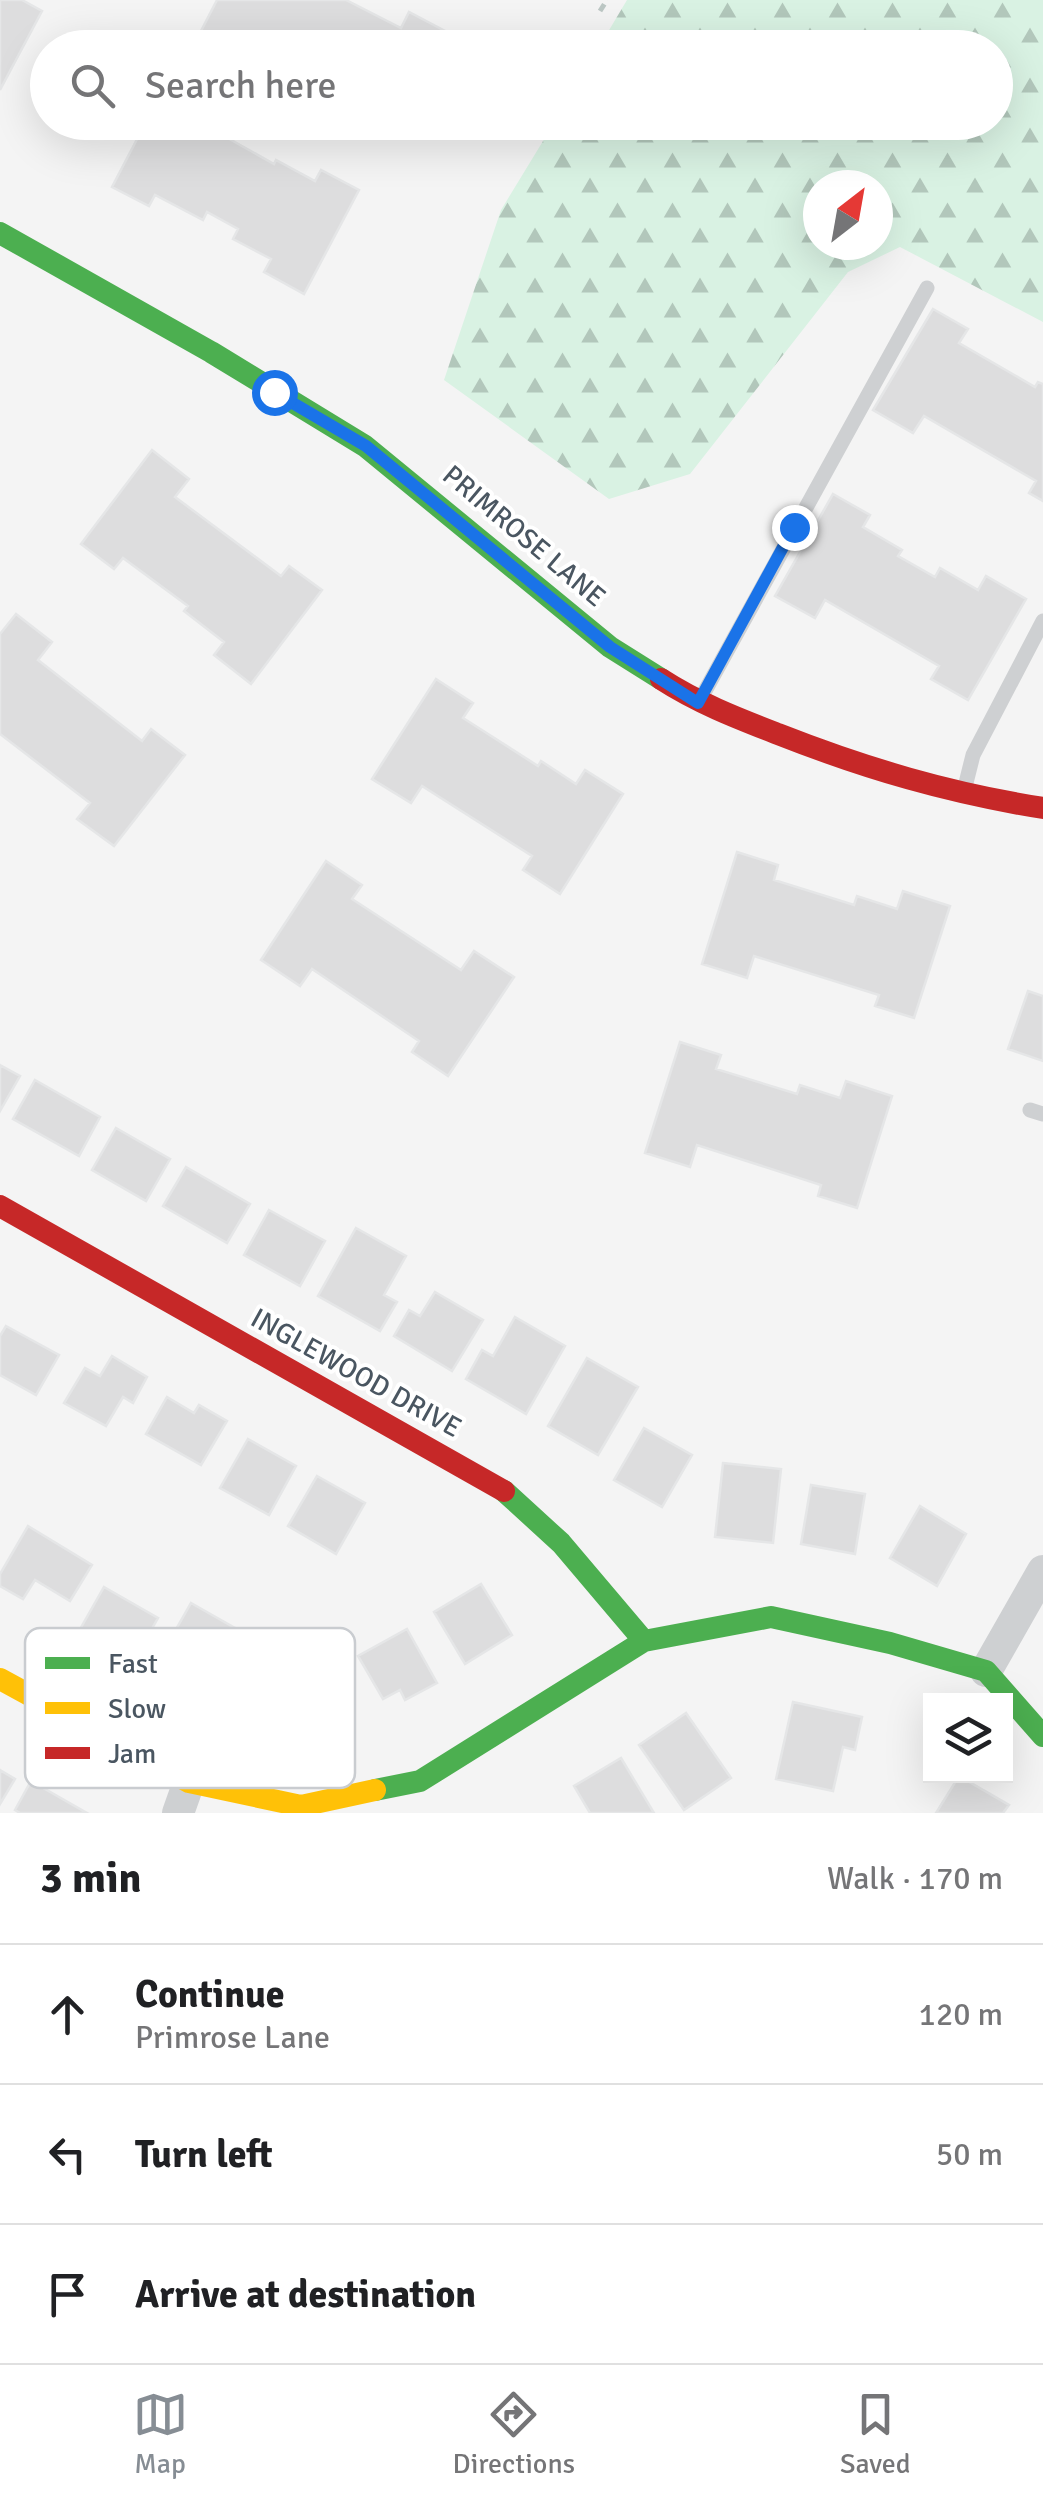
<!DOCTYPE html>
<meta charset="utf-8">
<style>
body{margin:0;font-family:Signika,sans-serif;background:#f2f2f2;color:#202124}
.controls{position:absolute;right:30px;bottom:30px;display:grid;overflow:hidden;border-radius:0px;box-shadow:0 10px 40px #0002}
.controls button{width:90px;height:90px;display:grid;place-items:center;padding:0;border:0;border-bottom:2px solid #e0e0e0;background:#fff;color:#202124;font:50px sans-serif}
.compass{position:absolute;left:803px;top:170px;width:90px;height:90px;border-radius:50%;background:#fff;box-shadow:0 10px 40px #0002;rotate:31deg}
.stop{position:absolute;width:30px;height:30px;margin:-22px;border:8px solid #1a73e8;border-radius:50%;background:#fff}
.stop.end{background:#1a73e8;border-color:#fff;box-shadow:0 2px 10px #0008}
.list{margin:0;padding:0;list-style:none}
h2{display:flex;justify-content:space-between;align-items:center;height:130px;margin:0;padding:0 40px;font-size:42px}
h2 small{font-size:32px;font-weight:400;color:#757577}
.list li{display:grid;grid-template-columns:65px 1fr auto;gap:30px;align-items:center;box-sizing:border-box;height:140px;padding:0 40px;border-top:2px solid #e0e0e0}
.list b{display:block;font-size:38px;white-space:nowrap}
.list p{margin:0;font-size:32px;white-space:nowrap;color:#757577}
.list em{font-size:32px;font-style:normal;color:#757577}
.icon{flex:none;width:55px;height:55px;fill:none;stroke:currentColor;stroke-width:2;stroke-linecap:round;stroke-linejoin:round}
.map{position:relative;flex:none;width:1043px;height:1813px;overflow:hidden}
.search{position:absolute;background:#fff;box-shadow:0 10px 40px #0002;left:30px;right:30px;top:30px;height:110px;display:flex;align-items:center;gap:25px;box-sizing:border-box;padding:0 35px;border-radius:55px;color:#757577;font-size:38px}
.sheet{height:550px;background:#fff}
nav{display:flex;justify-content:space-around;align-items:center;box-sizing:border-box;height:140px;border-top:2px solid #e0e0e0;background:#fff;font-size:28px;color:#757577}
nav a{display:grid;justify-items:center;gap:5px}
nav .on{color:#868d94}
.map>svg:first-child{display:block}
.forest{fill:url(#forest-firs);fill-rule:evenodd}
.building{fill:#ddddde;stroke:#e5e6e7;stroke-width:2.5}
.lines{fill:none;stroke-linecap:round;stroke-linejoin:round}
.path{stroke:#bcc7c4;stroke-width:5;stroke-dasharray:8 5;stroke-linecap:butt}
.lane{stroke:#ced0d2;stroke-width:15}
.street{stroke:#ced0d2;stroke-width:32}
.fast{stroke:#4caf50;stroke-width:22}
.slow{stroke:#ffc107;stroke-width:22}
.jam{stroke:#c62828;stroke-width:22}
.route{stroke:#1a73e8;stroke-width:12}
.labels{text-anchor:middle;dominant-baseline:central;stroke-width:8;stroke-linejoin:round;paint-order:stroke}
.street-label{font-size:28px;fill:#4a5661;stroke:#fff}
.key{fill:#fff;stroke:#c9ccd0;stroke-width:2.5}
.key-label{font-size:28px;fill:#4a5661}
</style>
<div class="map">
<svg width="1043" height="1813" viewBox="0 0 1043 1813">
<defs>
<pattern id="forest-firs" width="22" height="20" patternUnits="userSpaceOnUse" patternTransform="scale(2.5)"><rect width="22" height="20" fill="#d9f2e3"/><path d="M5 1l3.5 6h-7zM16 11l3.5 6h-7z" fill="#b2c7bb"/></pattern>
</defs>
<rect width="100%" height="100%" fill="#f4f4f4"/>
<path class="forest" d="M627 0H1043V322L900 247 848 272 690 474 609 499 444 380 501 210 554 123 996 122V48L599 47ZM818 185H878V245H818Z"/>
<path class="building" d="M0 0H22L42 11 0 90Z
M217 0H346L401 28 409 12 447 32 440 48H262L245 39 241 48H234L201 31Z
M146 122H199L274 164 276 160 315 181 321 170 359 190 304 294 264 272 271 259 233 239 238 229 207 212 203 220 155 195 149 206 112 187Z
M365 122H401L393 137Z
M933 309 968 329 959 343 1035 387 1038 382 1043 384V501L1029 493 1036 481 924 416 913 433 873 410Z
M152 450 189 479 175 497 281 576 289 566 322 590 251 684 214 655 224 642 184 611 188 606 123 558 114 569 81 544Z
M833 494 870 515 863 527 902 550 898 556 935 577 940 568 978 590 986 576 1026 599 968 700 931 679 939 666 825 600 815 618 775 596Z
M16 614 52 642 38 660 142 741 151 729 185 755 114 846 77 819 90 803 0 734V634Z
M436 679 473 703 463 718 538 766 541 761 576 784 585 770 623 794 560 894 523 870 532 856 422 786 411 803 372 779Z
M737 852 778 865 774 880 854 905 857 896 897 909 903 891 950 906 914 1018 875 1006 879 995 754 956 747 978 702 964Z
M326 861 362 885 352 899 461 970 474 951 514 977 448 1076 412 1052 419 1041 312 969 300 986 261 960Z
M1028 991 1043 996V1061L1008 1049Z
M680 1042 721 1055 716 1069 797 1094 800 1085 840 1098 846 1081 892 1096 857 1208 818 1196 821 1185 697 1145 690 1167 645 1153Z
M0 1065 20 1076 0 1111Z
M35 1080 100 1117 79 1156 13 1119Z
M116 1128 170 1159 146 1201 92 1170Z
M186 1167 250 1204 227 1243 163 1206Z
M269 1210 325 1241 300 1286 244 1255Z
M356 1228 406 1256 384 1295 397 1302 380 1331 318 1296Z
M435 1292 483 1320 452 1371 394 1336 409 1310 420 1316Z
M515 1317 565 1346 526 1414 466 1379 482 1350 493 1356Z
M6 1326 59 1355 36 1395 0 1375V1336Z
M112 1356 147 1377 133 1403 123 1397 106 1426 64 1403 85 1368 100 1376Z
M587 1358 638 1387 598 1455 548 1426Z
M167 1397 194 1413 199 1405 227 1421 201 1465 146 1434Z
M644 1428 692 1455 662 1507 614 1480Z
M248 1439 296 1466 269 1515 220 1488Z
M723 1463 781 1469 773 1543 715 1537Z
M317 1476 365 1503 336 1554 288 1526Z
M811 1485 865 1494 855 1554 801 1544Z
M920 1506 966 1534 937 1586 890 1558Z
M28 1526 92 1565 70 1601 35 1580 23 1599 0 1586V1574Z
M481 1584 512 1635 465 1664 434 1612Z
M104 1587 158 1618 133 1662 79 1631Z
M191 1603 242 1632 205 1697 154 1668Z
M407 1629 437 1683 405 1700 400 1690 383 1699 358 1656Z
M793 1702 862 1717 855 1750 843 1747 833 1791 776 1779Z
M686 1713 731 1778 684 1810 639 1745Z
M621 1758 654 1813H590L574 1786Z
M0 1770 15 1779 0 1804Z
M959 1776 1009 1805 1003 1813H936Z
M31 1781 87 1813H20L15 1810Z"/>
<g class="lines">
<path class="path" d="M600 11 607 0"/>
<path class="lane" d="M700 700 927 288
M964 791 973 755 1043 621
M1030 1110 1043 1114"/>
<path class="street" d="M986 1671 1043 1571
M178 1813 189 1782"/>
<path class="fast" d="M0 233 211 352 365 446 610 647 661 679
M504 1491 561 1543 644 1641
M375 1790 420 1781 644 1641 771 1617 890 1643 986 1671 1043 1736"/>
<path class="slow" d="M0 1679 189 1782 301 1806 375 1790"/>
<path class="jam" d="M661 679C698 703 737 718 778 734 867 769 949 793 1043 808
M0 1206 504 1491"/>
</g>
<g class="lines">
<path class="route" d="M274 392 366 446 610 647 698 703 794 527"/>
</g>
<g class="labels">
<g class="street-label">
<text transform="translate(524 536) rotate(40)">PRIMROSE LANE</text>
<text transform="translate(356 1373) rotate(29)">INGLEWOOD DRIVE</text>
</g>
</g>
<rect x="25" y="1628" width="330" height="160" rx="15" class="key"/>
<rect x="45" y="1657" width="45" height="12" fill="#4caf50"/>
<rect x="45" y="1702" width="45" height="12" fill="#ffc107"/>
<rect x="45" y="1747" width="45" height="12" fill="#c62828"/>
<g class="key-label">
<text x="108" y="1673">Fast</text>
<text x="108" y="1718">Slow</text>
<text x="108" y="1763">Jam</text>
</g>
</svg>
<div class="controls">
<button><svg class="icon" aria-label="layers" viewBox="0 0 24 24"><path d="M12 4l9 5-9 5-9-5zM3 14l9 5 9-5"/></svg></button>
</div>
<svg class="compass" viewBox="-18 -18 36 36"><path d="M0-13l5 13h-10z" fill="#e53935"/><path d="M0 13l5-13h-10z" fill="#757577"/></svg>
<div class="stop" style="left:274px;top:392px"></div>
<div class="stop end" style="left:794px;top:527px"></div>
<div class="search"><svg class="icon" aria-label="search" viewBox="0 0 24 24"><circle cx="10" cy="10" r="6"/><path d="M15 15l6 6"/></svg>Search here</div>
</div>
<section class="sheet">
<h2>3 min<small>Walk · 170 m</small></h2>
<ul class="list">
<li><svg class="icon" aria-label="ahead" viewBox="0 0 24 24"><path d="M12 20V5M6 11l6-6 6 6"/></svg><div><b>Continue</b><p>Primrose Lane</p></div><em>120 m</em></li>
<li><svg class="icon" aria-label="left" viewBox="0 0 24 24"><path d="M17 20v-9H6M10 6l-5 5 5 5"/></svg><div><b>Turn left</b></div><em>50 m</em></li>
<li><svg class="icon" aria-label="arrive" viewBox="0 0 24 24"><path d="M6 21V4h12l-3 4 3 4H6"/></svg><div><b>Arrive at destination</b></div></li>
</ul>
</section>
<nav>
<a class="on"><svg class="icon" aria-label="map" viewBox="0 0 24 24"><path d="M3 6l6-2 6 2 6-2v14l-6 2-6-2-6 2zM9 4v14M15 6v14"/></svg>Map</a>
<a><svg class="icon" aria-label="directions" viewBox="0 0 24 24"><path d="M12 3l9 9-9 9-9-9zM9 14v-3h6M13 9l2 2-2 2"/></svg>Directions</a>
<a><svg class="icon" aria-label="saved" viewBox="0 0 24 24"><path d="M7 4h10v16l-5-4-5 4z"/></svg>Saved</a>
</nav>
